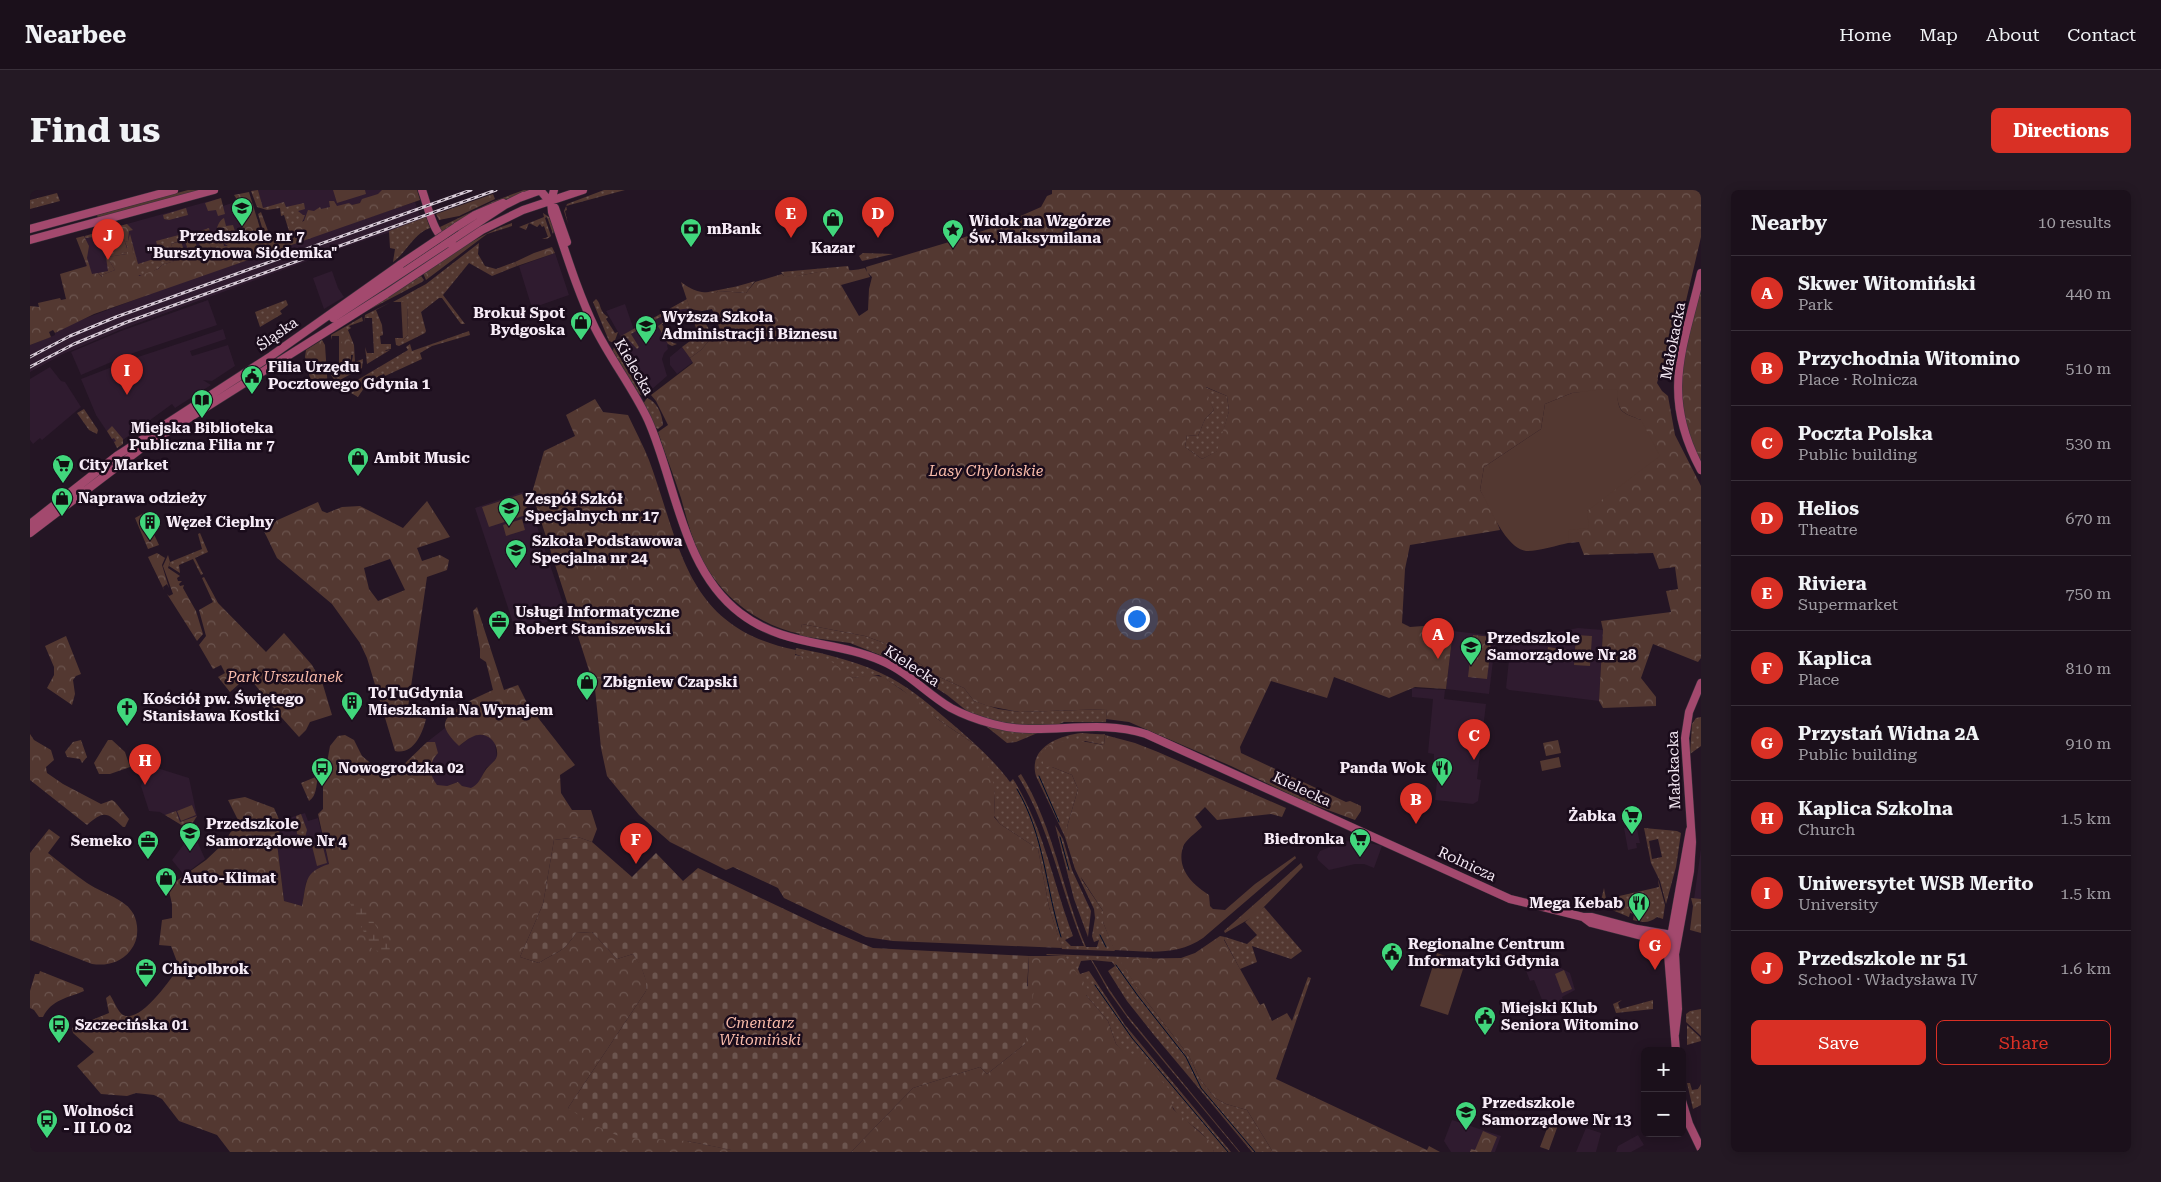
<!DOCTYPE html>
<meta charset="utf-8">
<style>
body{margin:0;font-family:"Roboto Serif",serif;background:#241924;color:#f1f3f6}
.controls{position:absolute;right:15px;bottom:15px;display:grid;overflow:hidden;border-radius:8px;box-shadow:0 2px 12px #0003}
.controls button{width:45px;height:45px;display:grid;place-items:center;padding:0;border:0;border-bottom:1px solid #39303a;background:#1b101b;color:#f1f3f6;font:25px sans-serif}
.you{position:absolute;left:1106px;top:428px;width:18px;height:18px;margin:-12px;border:4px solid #fff;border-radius:50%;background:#1a73e8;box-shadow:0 0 0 8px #1a73e833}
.badge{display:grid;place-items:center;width:32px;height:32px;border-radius:50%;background:#d93025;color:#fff;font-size:16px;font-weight:700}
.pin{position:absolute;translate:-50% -41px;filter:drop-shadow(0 1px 2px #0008)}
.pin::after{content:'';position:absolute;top:26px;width:18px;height:15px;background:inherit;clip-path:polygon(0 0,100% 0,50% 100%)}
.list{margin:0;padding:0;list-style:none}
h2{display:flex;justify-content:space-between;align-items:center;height:65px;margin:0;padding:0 20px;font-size:21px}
h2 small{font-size:16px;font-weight:400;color:#a09da3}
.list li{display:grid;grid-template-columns:32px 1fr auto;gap:15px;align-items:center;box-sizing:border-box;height:75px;padding:0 20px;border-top:1px solid #39303a}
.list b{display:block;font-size:19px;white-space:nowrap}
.list p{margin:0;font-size:16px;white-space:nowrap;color:#a09da3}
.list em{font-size:16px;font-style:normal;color:#a09da3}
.actions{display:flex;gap:10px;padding:15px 20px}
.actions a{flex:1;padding:11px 0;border:1px solid #d93025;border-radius:8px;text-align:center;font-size:18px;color:#d93025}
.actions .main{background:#d93025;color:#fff}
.map{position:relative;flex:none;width:1671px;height:962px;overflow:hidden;border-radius:8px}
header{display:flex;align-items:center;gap:30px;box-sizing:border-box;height:70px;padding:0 25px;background:#1b101b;border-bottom:1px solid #39303a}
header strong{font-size:24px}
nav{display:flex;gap:28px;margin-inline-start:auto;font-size:18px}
.intro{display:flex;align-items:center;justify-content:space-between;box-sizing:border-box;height:120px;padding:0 30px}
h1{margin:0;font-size:35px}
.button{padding:12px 22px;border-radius:8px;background:#d93025;color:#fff;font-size:18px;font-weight:700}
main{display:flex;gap:30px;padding:0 30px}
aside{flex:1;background:#1b101b;border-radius:8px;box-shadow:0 2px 12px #0003}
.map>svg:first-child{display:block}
.built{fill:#2f1b2f}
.grass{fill:url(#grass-dots);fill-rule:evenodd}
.forest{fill:url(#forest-crowns);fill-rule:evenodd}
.wetland{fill:url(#wetland-marsh)}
.cemetery{fill:url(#cemetery-stones)}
.garden{fill:#533831}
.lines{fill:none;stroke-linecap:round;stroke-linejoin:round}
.stream{stroke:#000c29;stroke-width:1}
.major-casing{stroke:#3c313c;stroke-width:9}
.major{stroke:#a3496e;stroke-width:8}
.rail-casing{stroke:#d6cad6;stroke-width:3}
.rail{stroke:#1a0c1b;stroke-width:1;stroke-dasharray:4;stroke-linecap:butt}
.major-bridge-casing{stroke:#3c313c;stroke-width:9;stroke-linecap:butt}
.major-bridge{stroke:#a3496e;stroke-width:8}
.labels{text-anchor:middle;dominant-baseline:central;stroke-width:5;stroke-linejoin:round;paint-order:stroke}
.poi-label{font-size:15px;font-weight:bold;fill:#f6ebf6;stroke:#1a0c1b;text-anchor:start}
.street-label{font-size:15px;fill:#f6ebf6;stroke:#1a0c1b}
.park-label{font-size:15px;font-style:italic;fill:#f9bbaa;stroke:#1a0c1b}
</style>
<header>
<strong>Nearbee</strong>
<nav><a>Home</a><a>Map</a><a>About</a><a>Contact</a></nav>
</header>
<div class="intro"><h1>Find us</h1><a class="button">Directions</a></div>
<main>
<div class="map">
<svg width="1671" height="962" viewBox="0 0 1671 962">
<defs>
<pattern id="grass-dots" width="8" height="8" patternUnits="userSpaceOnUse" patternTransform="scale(1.25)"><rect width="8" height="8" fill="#533831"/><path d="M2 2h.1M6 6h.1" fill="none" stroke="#6c554f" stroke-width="1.8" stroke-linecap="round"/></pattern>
<pattern id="forest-crowns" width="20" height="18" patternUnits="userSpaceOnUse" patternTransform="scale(1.25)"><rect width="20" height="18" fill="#533831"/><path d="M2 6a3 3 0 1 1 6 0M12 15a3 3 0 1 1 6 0" fill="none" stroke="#6c554f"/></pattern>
<pattern id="wetland-marsh" width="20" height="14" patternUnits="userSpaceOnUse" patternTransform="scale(1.25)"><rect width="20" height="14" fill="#533831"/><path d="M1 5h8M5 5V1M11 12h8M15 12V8" fill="none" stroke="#6c554f"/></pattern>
<pattern id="cemetery-stones" width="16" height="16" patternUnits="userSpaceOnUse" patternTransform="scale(1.25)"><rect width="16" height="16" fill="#533831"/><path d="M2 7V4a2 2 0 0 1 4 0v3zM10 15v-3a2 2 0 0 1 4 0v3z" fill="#6c554f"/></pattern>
</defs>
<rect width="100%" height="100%" fill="#241524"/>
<path class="built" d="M228 0H364V2L263 34 256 17 233 19Z
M220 7 232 46 62 105 50 47 187 9 193 16Z
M385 12 391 29 390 33 329 52 92 139 33 164 0 182V155L25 145V143L40 134 216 68Z
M525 63 539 105 502 118 489 76Z
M302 81 308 98 314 107 294 119 283 88Z
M657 109 662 125 632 134 641 152 637 155 638 159 634 163 632 169 637 186 621 200 576 121 595 114 604 140Z
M178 110 187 135 100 164 51 185 41 162 91 141Z
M193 139 196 149 160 161 162 166 198 155 205 176 182 191 173 190 181 195 145 218 142 214 86 255 66 225 51 189 108 167Z
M652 157 663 172 647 184 640 175V167Z
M20 177 31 191 35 192 51 217 12 250 10 248 3 254 0 250V189Z
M495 301 537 425 486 442 445 318Z
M1548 438 1573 440 1569 511 1479 500 1476 498 1481 451Z
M1423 441 1466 446 1459 504 1416 499Z
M1382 498 1415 500 1414 509 1456 514 1447 589 1451 590 1448 611 1443 614 1405 610 1408 582H1403L1404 564 1398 563 1403 509 1382 507Z
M415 538 429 556 442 546 452 544 461 548 465 553 467 567 463 573 456 578 448 595 441 599 432 596 428 592 417 596H407L401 587 403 552H397Z
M127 578 159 588 167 626 160 635 153 636 130 622 119 621 111 596 112 593 116 591 121 580Z
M275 623 278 631 288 628 299 674 289 678 276 692 272 716 254 711 247 653 251 634 259 628Z
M1594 638 1607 639 1610 653H1606L1607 658 1598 660Z
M163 642 175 669 154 685 142 670 154 654V643Z
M1315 651 1336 652 1352 656 1344 678 1334 674H1325L1299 680 1288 670 1287 667 1290 661Z
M1671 659V709H1664Z
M1516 770 1540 783 1545 800 1532 807 1534 813 1511 821 1507 812 1512 810 1504 790 1500 791 1495 778Z
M1422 930 1471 946 1465 962H1421L1414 951Z
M1556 938 1571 943 1566 962H1546Z
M1608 945 1614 955 1601 962H1586L1588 956Z"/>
<path class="grass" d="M228 0 233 18 254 12 256 17 274 13 275 19 268 21 273 25H275C272 36 263 43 252 46L253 43 259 41 254 25 251 26 250 18 237 20 227 17 221 1Z
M494 0H502L460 15 411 42 410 37 464 11Z
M574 0H595L536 16 537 20 535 21 538 34 534 21 537 14Z
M27 3 30 11 0 19V10Z
M156 18 158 25 139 30 134 29 133 25Z
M513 23 519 27 524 40 523 44 517 27 515 28 521 46C518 49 516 49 512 49L518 47 514 36 512 37 510 34 507 37 499 33 496 40 489 37 514 27Z
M396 27 400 38C384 43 377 62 363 72L365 59 360 58 359 41Z
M179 38 183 53 188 52 187 47 193 50 194 56 190 61 184 58 132 75C127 81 114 86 108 85L102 57H97L95 52 98 51 100 44 108 74 130 67 126 51 164 41 165 45 141 54 147 70 181 58 176 42 168 45 167 42Z
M75 40 72 42 76 45 78 53 83 55 84 63 98 62 97 64 77 67 85 80 72 85 73 87 68 83 78 81 73 46 55 48V46Z
M449 53 448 64 455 76 466 79 485 72 487 76 462 86 439 73 413 105 435 134H431L412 108H409L391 122 396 141 395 143 369 156 366 155 365 148H373V150L378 145 377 112H363L396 94Z
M833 63 863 64 832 71 829 66Z
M818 76 820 82 795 81 762 87 754 86 751 82Z
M391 86 394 90 392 92 331 124Z
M725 91 716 103 688 101 686 103H674C692 99 708 97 725 91Z
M566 109C572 114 568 120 578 127L576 129 585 143 588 142 584 153 579 151 563 112Z
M657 109 660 119C644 116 615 136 601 144L609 157 607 159 597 148 589 151 591 146Z
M256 110 258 115 250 121 252 124 230 137 225 122Z
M361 112 346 120 352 135 353 145 350 146 351 154H361V159L356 160 355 161 360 160 337 174 335 157 337 163H344L342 128H335L334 132 335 125Z
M657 121 670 124 683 146 671 160 660 168 652 157 668 145 662 125 632 134 641 152 647 154 642 156 638 154 628 136 644 125Z
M332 127 333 131 319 136 321 138 318 140 324 155 325 172 333 169 332 178 308 191H305L301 185C317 184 321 179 323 165H321V175C315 183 310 184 301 183V176L302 182H309V146H302L301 150V145Z
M439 141 440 145 402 156 390 163 392 169 355 186 354 184C339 190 337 194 328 207L321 203 327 199 324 192 378 160 376 157 380 154 382 161Z
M584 157 613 206 609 204 583 161Z
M1175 197 1197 206 1199 221 1188 261 1172 269 1155 257 1157 245 1168 246 1175 229 1184 220 1176 205Z
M617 208C627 212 632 223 633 235L628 239 625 237 613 214Z
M54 219 68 240 67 244 59 240 47 223Z
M82 236 93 249V254L87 258 84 252 86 251 84 248 82 249 77 241Z
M170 343 178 362 165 368 173 384 171 385 163 369 149 375 150 383 139 376 140 372 172 359 168 344Z
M772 434 835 446 857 454 878 465 907 486 934 498 944 511 968 519 990 522 1077 519 1076 532H1034L986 552 977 553 917 505 865 471 820 453 769 446Z
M766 458C798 464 833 473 861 488 883 500 901 516 920 532 942 551 962 568 980 592L983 589C1014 638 1023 693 1043 746L1035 750 1041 756H1054C1030 699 1021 640 988 586L991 584C1024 637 1032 700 1056 757H1067L1069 750 1064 752 1062 746 1065 728 1064 719 1045 679 1035 647 1006 586C998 558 1028 546 1051 543 1059 543 1067 545 1075 544L1074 555 1055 551 1022 577 1042 585 1048 599 1037 637 1052 690 1073 721V732L1085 761 1032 759 1019 717 1008 659 970 634 964 626 965 603 947 556 906 528 871 499 849 485 823 488 812 481 765 464Z
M1671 527V556L1660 564 1662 534 1666 528Z
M51 550 57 567 52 573 50 569 37 567 35 562 43 552Z
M288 586C286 595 287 606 279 611L271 593Z
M146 621 150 632 167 626 162 634 153 636 135 625Z
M271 624 277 640 275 647 267 644 266 626Z
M1025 635 1033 649 1042 680 1061 721 1058 747 1044 709Z
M1614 638 1647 641 1651 643 1646 677 1636 714 1630 691 1621 673ZM1628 649 1632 667 1622 669 1619 651Z
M1628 689 1635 715 1633 729 1627 727C1619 734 1611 732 1603 730L1604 724 1600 723 1599 727 1570 715 1574 698 1576 709 1629 697Z
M1234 717 1272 761 1261 769 1222 756 1227 772 1210 779 1194 749 1195 747 1217 754 1227 745 1215 732Z
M1017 764 1122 768V770L1090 769 1111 804 1159 866 1170 889 1185 908 1196 914 1217 920 1243 962H1222L1124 845 1097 811 1078 781 1085 776 1082 772 1062 770 1079 799 1097 825 1210 962H1209L1100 831 1079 802 1061 770 1051 771 1048 779 1050 784 1059 781 1095 835 1201 962H1184C1176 937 1147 932 1141 913L1086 854 1078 831 1056 805 1035 766 1016 765Z
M1592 810 1588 813 1590 819 1623 810V819L1586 823 1583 814Z
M1671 819V846L1656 832V824L1660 821Z
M1657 835 1670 847 1671 851 1657 855Z
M1657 893H1660L1662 900 1668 899 1671 894V915L1663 919Z"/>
<path class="forest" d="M352 0H387L390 10 64 124 25 143 23 140 19 142 21 147 0 155V116L9 117 8 113 30 108 31 110 36 109 30 84 57 76 46 48 54 46 59 56 57 68 62 84 68 83 72 87V85L85 80 77 67 97 64V57L99 56 102 57 109 86 128 79 132 75 184 58 189 60 194 56H198L193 53 192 48 187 47C185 41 188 31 194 28L196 36 203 35 205 41 212 39 211 33 214 32 210 18 207 19 205 12 208 11 204 5 219 2 233 48 235 47 228 24 231 22 241 49 261 43 263 34 274 31 278 20 284 21 290 17 291 19 300 17 299 11H304L307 16 319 13 322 15 330 13 332 9 348 4Z
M1022 0H1671V47L1640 179 1629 186 1627 193 1632 201 1638 206 1645 245 1671 296V468L1668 472 1623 454 1611 488 1626 507V516L1573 518 1569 511 1573 440 1571 431 1641 422 1636 401 1648 399 1645 377 1629 379 1623 363 1554 365 1549 352 1538 353V340L1557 321 1611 230C1591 222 1589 223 1586 200L1542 203 1515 214 1511 239 1454 277 1450 300 1462 319 1470 340 1380 355 1375 379 1372 433 1380 437 1407 435 1409 436 1410 440 1423 441 1416 499 1385 497 1359 508 1304 487 1297 508 1241 491 1210 557 1211 563 1316 612 1320 611 1331 616V621L1325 630 1276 612 1201 576 1099 532 1076 529 1077 519 990 522 958 516 944 511 934 498 907 486 878 465 857 454 835 446 772 434 770 444C725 434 688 404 669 363 661 346 656 326 651 308 644 286 635 264 628 242L638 235 626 211 621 205 663 173 660 168 671 160 683 146 691 142 682 119 672 121 660 119 651 92C662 101 672 103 686 103L688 101 716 103 725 92 752 84 754 86C768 87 781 83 794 81 808 80 821 82 835 78L837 82 836 77 929 49 970 35 1011 17 1017 6 1022 4ZM838 83 842 87 839 99 838 120 829 126 811 95 840 87ZM1176 197 1197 206 1199 221 1187 261 1172 269 1155 257 1157 245 1168 246 1175 229 1184 220 1177 205Z
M463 4 465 9 429 26 409 30 406 24Z
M191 8 195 24 188 26 186 20 178 21 175 13Z
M482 33V36L457 44 396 90 393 83C422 65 449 44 482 33Z
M97 34 103 40 99 41 98 51 95 52 94 49 83 50V55L78 53 76 45H72V42L75 40Z
M522 57 525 63 487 76 485 72 504 63Z
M1671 99V272C1666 262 1660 251 1656 240 1641 195 1660 143 1671 99Z
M317 143 323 159 319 161 313 160C311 154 312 146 317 143Z
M292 150 295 155 298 200 282 197 275 167 276 160Z
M565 209 573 222 598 225C605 240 613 255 619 270 652 360 656 438 766 460L765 465 802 472 823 488 841 485 853 487 888 511 906 528 947 556 961 581 965 603 964 627 970 634 1008 659 1019 717 1032 758 863 751 836 747 754 708 748 698 703 677 696 680 640 652 609 625 577 586 571 558 565 499 502 303 514 261 545 246 536 225Z
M397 311 420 347 387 358 392 371 410 365 419 370 417 380 397 387 377 524 396 529C392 545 383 565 365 561L337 468 330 453 302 414 247 368 232 337 288 312 292 321 297 323 312 317 330 316 373 338ZM360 369 375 400 348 411 339 399 334 378Z
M114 323 129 355 118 359 105 328Z
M127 363 135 368 132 375 139 398 137 394 133 397 134 400 118 367Z
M138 365 140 372 138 378 150 386 147 388 148 391H152L149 394 150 396 154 395 153 398 166 421 173 444 167 451 137 404 139 406 143 404 133 376Z
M174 387 188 413 236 462 254 443 282 475 293 495 302 525 280 532 276 540 269 547 252 528 218 486 200 502 188 487 195 483 191 475 183 479 169 455 176 446 169 420 183 412 172 388Z
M447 417 474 500 488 495 498 515 545 575 530 585 531 603 542 620H561L567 639 562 652 548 647 524 650 513 714 490 767 509 773C529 760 532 764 546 743L562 742 587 769 603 764 611 776 617 793 616 801 538 918 657 951 702 960 701 962H200L187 945 149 931 132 909 124 905 106 903 97 906 71 904 47 876 64 862 43 843 42 838 79 823 76 808 80 805C84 811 88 822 93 825 110 834 140 790 149 777L141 756 129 755 132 730 142 728V714L138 697 176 670 194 653 208 630 198 610 215 607 244 618 251 634 247 653 254 711 272 716C277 693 273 682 299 674L288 624 293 619V595L300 556 308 546 315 545 324 550 332 566 350 581 368 580 397 552H405L408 563C398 574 399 584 407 595L417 596 428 592 432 596 441 598C449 594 450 589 455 581 458 575 465 573 467 566 469 551 455 540 442 547 437 549 433 553 429 556 424 551 417 544 415 537 412 521 452 505 463 500L456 472 450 468V459L443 421Z
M1443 445 1462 447 1457 489 1438 487Z
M36 446 51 484 46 486 43 490 45 504 42 515 17 498 24 485V477L15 456Z
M0 544 4 550 21 560 24 570 16 577 17 583 33 594 71 614 82 610 85 612 99 629 95 637H93C77 622 74 620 57 635L0 590Z
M1075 545 1105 553 1128 562 1256 618 1252 627 1241 624 1187 630 1175 617 1165 627 1172 637C1167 642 1155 650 1153 657 1146 679 1163 695 1179 705L1180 716 1183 719 1195 720 1225 694 1265 666 1266 668 1173 748C1146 767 1115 761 1084 760L1073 732V721L1045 678 1038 652 1037 637 1048 599 1042 585 1022 577H1014L1011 563C1024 544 1056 552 1074 555Z
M78 550H82L95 562 100 577 80 584H69L64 573Z
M1528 550 1531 563 1516 566 1513 553Z
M19 639 30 647 18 663C31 673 44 684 57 693 76 706 105 710 107 736 108 745 106 754 100 761 90 773 77 776 62 774L0 750V663Z
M1271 673 1273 677 1226 725 1195 743 1194 741Z
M1661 708 1671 709V743L1660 740 1663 716Z
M1190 746 1195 747 1194 750 1230 815 1234 813 1242 831 1257 823 1262 831 1278 787 1281 788 1246 889 1397 960 1399 956 1410 962H1243L1217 920 1196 914 1185 908 1170 889 1159 866 1111 804 1089 769 1151 768 1165 763Z
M999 766H1035L1058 799 1056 805 1078 831 1086 854 1098 865 1105 864 1113 869 1138 898 1143 919 1181 952 1184 962H821L883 898 950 877 957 884 995 854Z
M10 781 53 798 54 801C38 808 22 809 13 827H9L4 820 0 818V801L5 784H9Z
M1531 927 1519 960 1510 957 1521 928Z
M1453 941 1467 947 1461 962H1440L1441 959 1445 960Z"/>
<path class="wetland" d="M319 711 333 715 360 759 357 764 342 759Z"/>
<path class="cemetery" d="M548 647 562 652 602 687 626 663 653 691 668 678 790 736 843 758 999 766 997 796 1004 800 995 854 957 884 950 877 883 898 821 962H701V960L657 951 591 947 564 935 538 918 616 801C618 788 610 775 603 764L587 769 562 742 546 743C532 764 529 760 509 773L490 767 513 714 524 650Z"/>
<path class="garden" d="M158 0H170L68 28 67 25Z
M303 0H335L336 4 307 13Z
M176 42 181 58 172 61 166 45Z
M163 46 169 62 160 65 154 49Z
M94 49 98 62 84 64 83 50Z
M151 51 156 67 147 70 141 54Z
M371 112H377L378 145 373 150Z
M1574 199 1587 200C1588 223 1591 222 1611 230L1630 266 1557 321 1559 338 1539 340 1538 353C1528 355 1506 362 1496 361 1475 358 1460 317 1450 300L1454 277 1511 239 1515 214 1542 203Z
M492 304 499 324 459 337 452 317Z
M492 329 495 340 476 346 473 335Z
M1546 445 1562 446 1560 476 1544 475Z
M1518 457 1538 460 1537 472 1516 469Z
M1529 567 1531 577 1512 581 1510 571Z
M162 615 166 625 151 631 147 621Z
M292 653 297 673 287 676 282 656Z
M1407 763 1435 773 1418 825 1390 816Z
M1534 780 1542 799 1532 803 1525 784Z"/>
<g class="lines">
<path class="stream" d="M1009 586 1029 632
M987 599C1015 647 1015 696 1031 747
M1030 647 1039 680
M1070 745 1076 757
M1086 775 1108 806 1156 867 1171 898 1225 962
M1065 795 1102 848 1198 962"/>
<g class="major-casing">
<path id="major" d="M392 0C398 16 404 51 423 55
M510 0 525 18 537 52
M524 0 521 11 522 22C535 60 547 101 565 138 581 170 603 198 618 230 646 293 652 379 710 423 754 457 804 450 852 471 878 482 897 504 921 518 934 525 948 530 963 534 1013 548 1063 527 1116 544L1480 709 1553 727H1562L1607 739 1648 746
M489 8 511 0
M426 37 445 25 473 13
M0 39 144 0
M0 50 184 0
M1671 83C1653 159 1630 205 1671 280
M303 128 475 15 493 6
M0 334 88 265 241 166 371 74
M0 343 113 257 356 104 452 40 493 20 553 0
M1553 727 1561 733 1639 753
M1645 844 1648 819 1645 764 1660 681 1662 652 1655 548 1659 522 1671 493
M1646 861 1638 764 1660 640
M1652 911 1659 934 1671 959"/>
</g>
<use href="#major" class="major"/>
<g class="rail-casing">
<path id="rail" d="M0 167 40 146 86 127 441 0
M0 177 44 154 97 132 466 0"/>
</g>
<use href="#rail" class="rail"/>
<g class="major-bridge-casing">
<path id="major-bridge" d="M371 74 426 37"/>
</g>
<use href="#major-bridge" class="major-bridge"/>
</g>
<defs>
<g id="school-pin" transform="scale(1.125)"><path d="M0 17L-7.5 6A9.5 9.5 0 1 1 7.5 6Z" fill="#41d77c" stroke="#1a0c1b"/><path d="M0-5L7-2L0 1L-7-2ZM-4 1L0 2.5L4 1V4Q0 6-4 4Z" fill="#111"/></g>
<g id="shop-pin" transform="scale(1.125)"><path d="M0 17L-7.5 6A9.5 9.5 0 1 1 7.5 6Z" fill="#41d77c" stroke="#1a0c1b"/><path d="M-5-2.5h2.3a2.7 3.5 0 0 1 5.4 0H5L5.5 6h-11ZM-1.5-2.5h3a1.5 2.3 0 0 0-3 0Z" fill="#111"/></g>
<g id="bank-pin" transform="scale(1.125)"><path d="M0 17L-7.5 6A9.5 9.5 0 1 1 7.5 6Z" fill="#41d77c" stroke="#1a0c1b"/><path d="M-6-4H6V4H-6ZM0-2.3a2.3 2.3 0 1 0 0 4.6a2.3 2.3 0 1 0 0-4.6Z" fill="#111"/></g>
<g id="sight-pin" transform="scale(1.125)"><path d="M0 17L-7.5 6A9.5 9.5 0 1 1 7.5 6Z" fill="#41d77c" stroke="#1a0c1b"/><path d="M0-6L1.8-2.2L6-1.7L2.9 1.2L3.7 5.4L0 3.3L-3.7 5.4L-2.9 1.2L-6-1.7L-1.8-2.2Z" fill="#111"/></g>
<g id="university-pin" transform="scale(1.125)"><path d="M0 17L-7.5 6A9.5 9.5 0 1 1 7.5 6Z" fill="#41d77c" stroke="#1a0c1b"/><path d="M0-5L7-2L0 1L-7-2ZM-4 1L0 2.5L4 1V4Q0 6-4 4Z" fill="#111"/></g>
<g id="civic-pin" transform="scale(1.125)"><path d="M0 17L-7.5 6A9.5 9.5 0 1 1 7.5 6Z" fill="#41d77c" stroke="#1a0c1b"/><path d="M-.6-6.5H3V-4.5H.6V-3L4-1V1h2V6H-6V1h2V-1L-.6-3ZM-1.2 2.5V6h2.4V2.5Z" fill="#111"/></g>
<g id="library-pin" transform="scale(1.125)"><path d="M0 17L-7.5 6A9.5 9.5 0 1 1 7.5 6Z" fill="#41d77c" stroke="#1a0c1b"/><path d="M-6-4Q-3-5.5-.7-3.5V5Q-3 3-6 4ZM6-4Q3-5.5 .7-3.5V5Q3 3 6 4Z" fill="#111"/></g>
<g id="supermarket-pin" transform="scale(1.125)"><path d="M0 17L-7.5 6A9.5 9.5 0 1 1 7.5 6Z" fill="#41d77c" stroke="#1a0c1b"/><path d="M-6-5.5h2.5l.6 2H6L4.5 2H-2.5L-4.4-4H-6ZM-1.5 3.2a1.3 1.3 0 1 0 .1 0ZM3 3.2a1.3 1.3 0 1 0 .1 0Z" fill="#111"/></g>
<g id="building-pin" transform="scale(1.125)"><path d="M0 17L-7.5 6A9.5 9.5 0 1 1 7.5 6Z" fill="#41d77c" stroke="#1a0c1b"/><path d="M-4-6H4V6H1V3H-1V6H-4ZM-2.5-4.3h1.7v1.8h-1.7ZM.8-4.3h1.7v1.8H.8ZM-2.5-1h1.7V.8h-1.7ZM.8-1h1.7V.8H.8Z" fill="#111"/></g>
<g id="office-pin" transform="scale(1.125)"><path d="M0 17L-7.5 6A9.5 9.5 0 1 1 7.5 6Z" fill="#41d77c" stroke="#1a0c1b"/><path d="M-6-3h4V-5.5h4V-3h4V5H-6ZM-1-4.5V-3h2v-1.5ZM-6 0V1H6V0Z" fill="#111"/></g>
<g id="church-pin" transform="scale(1.125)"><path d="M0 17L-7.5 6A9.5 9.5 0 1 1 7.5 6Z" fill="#41d77c" stroke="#1a0c1b"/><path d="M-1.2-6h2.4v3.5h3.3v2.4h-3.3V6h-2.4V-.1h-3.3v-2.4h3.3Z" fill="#111"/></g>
<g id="bus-pin" transform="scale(1.125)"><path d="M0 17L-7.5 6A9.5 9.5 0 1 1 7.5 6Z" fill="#41d77c" stroke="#1a0c1b"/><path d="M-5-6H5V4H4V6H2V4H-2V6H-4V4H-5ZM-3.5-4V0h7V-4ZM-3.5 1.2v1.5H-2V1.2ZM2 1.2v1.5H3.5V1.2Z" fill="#111"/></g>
<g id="restaurant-pin" transform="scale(1.125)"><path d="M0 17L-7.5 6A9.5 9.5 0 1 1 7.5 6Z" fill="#41d77c" stroke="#1a0c1b"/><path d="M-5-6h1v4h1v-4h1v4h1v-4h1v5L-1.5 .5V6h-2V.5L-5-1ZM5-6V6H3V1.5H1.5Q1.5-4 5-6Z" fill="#111"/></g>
</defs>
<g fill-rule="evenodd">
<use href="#school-pin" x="212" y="18"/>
<use href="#shop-pin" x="803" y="29"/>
<use href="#bank-pin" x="661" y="39"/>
<use href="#sight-pin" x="923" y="40"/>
<use href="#shop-pin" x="551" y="132"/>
<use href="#university-pin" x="616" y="136"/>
<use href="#civic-pin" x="222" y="186"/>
<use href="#library-pin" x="172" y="210"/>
<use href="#shop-pin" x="328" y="268"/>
<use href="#supermarket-pin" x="33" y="275"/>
<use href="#shop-pin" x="32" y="308"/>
<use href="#school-pin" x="479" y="318"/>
<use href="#building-pin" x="120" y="332"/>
<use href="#school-pin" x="486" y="360"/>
<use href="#office-pin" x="469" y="431"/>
<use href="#school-pin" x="1441" y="457"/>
<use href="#shop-pin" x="557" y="492"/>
<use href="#building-pin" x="322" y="512"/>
<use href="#church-pin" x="97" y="518"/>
<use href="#bus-pin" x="292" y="578"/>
<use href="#restaurant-pin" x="1412" y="578"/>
<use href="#supermarket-pin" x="1602" y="626"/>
<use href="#school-pin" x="160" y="643"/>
<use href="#supermarket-pin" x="1330" y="649"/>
<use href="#office-pin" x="118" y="651"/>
<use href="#shop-pin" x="136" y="688"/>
<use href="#restaurant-pin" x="1609" y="713"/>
<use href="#civic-pin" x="1362" y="763"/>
<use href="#office-pin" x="116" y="779"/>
<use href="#civic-pin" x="1455" y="827"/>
<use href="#bus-pin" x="29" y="835"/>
<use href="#school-pin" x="1436" y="922"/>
<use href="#bus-pin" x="17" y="930"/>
</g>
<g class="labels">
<g class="poi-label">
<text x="939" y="31">Widok na Wzgórze<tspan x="939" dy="17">Św. Maksymilana</tspan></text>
<text x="677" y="39">mBank</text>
<text x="212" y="46" text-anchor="middle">Przedszkole nr 7<tspan x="212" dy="17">"Bursztynowa Siódemka"</tspan></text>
<text x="803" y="58" text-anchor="middle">Kazar</text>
<text x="535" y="123" text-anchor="end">Brokuł Spot<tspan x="535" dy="17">Bydgoska</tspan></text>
<text x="632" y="127">Wyższa Szkoła<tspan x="632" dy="17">Administracji i Biznesu</tspan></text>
<text x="238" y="177">Filia Urzędu<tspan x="238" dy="17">Pocztowego Gdynia 1</tspan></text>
<text x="172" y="238" text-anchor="middle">Miejska Biblioteka<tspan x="172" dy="17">Publiczna Filia nr 7</tspan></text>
<text x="344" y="268">Ambit Music</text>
<text x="49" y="275">City Market</text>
<text x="48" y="308">Naprawa odzieży</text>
<text x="495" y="309">Zespół Szkół<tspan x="495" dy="17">Specjalnych nr 17</tspan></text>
<text x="136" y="332">Węzeł Cieplny</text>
<text x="502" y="351">Szkoła Podstawowa<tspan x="502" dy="17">Specjalna nr 24</tspan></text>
<text x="485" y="422">Usługi Informatyczne<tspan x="485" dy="17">Robert Staniszewski</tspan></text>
<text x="1457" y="448">Przedszkole<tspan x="1457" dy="17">Samorządowe Nr 28</tspan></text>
<text x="573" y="492">Zbigniew Czapski</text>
<text x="338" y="503">ToTuGdynia<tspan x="338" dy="17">Mieszkania Na Wynajem</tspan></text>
<text x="113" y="509">Kościół pw. Świętego<tspan x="113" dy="17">Stanisława Kostki</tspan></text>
<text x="308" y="578">Nowogrodzka 02</text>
<text x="1396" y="578" text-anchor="end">Panda Wok</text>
<text x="1586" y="626" text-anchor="end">Żabka</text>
<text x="176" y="634">Przedszkole<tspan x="176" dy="17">Samorządowe Nr 4</tspan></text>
<text x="1314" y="649" text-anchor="end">Biedronka</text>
<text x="102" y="651" text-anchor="end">Semeko</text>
<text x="152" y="688">Auto-Klimat</text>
<text x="1593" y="713" text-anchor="end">Mega Kebab</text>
<text x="1378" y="754">Regionalne Centrum<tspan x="1378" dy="17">Informatyki Gdynia</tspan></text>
<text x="132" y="779">Chipolbrok</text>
<text x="1471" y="818">Miejski Klub<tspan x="1471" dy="17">Seniora Witomino</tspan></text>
<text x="45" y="835">Szczecińska 01</text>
<text x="1452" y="913">Przedszkole<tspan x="1452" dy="17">Samorządowe Nr 13</tspan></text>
<text x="33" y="921">Wolności<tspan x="33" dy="17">- II LO 02</tspan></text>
</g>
<g class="street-label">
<text transform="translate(247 144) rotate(-35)">Śląska</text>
<text transform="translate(1643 151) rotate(-79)">Małokacka</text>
<text transform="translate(604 177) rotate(60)">Kielecka</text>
<text transform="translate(882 476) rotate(33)">Kielecka</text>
<text transform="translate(1644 580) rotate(-92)">Małokacka</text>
<text transform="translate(1272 599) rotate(25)">Kielecka</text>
<text transform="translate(1437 674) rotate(25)">Rolnicza</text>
</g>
<g class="park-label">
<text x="956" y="281">Lasy Chylońskie</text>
<text x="255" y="487">Park Urszulanek</text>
<text x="730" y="833">Cmentarz<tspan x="730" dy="17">Witomiński</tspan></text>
</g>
</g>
</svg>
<div class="controls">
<button>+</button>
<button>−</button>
</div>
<div class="you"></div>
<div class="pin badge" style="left:1408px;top:469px">A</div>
<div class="pin badge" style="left:1386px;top:634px">B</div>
<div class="pin badge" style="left:1444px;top:570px">C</div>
<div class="pin badge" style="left:848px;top:48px">D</div>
<div class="pin badge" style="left:761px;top:48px">E</div>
<div class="pin badge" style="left:606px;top:674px">F</div>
<div class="pin badge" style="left:1625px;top:780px">G</div>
<div class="pin badge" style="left:115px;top:595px">H</div>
<div class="pin badge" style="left:97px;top:205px">I</div>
<div class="pin badge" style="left:78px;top:70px">J</div>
</div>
<aside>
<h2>Nearby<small>10 results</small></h2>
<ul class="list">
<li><span class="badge">A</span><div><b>Skwer Witomiński</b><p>Park</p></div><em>440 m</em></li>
<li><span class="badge">B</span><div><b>Przychodnia Witomino</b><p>Place · Rolnicza</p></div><em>510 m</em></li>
<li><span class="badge">C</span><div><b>Poczta Polska</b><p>Public building</p></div><em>530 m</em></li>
<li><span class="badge">D</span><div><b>Helios</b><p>Theatre</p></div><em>670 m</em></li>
<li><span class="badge">E</span><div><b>Riviera</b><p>Supermarket</p></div><em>750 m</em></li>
<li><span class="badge">F</span><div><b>Kaplica</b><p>Place</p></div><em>810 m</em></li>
<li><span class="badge">G</span><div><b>Przystań Widna 2A</b><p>Public building</p></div><em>910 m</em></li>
<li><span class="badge">H</span><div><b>Kaplica Szkolna</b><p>Church</p></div><em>1.5 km</em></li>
<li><span class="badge">I</span><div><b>Uniwersytet WSB Merito</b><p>University</p></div><em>1.5 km</em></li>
<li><span class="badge">J</span><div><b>Przedszkole nr 51</b><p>School · Władysława IV</p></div><em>1.6 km</em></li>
</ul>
<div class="actions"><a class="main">Save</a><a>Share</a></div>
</aside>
</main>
